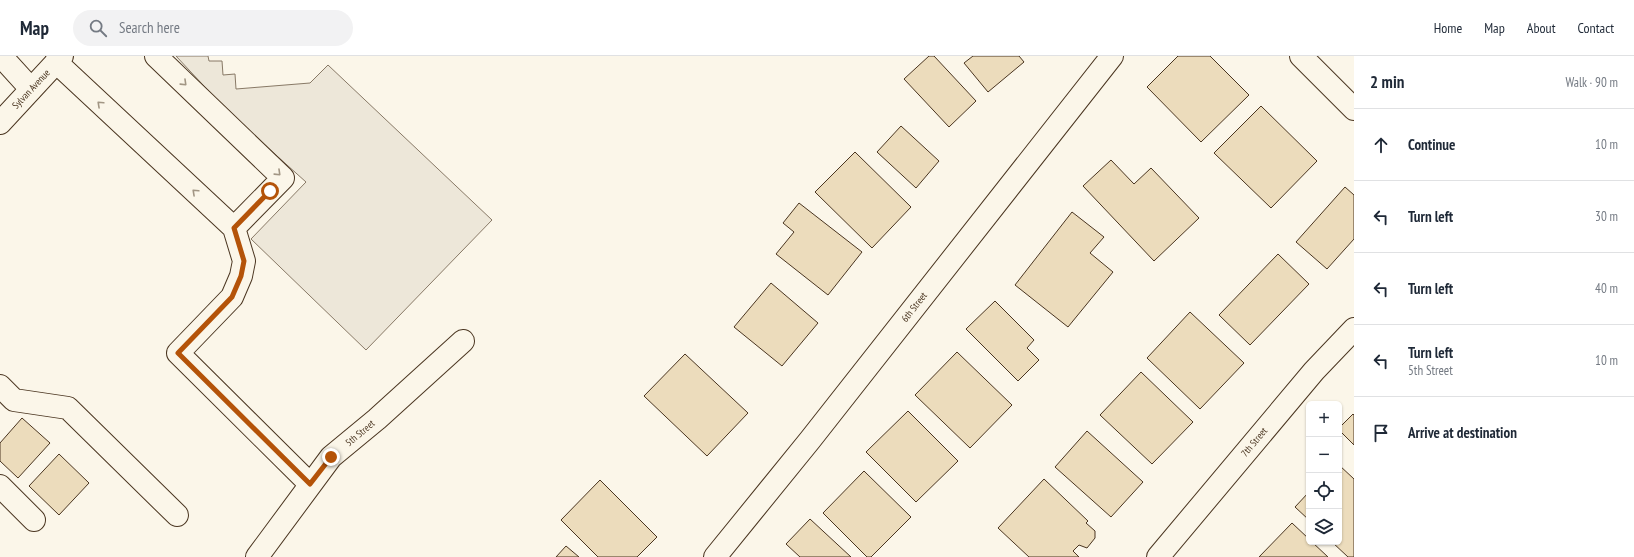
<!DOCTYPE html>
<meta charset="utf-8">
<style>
body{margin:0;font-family:"PT Sans Narrow",sans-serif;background:#f2f2f3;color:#1f2937}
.controls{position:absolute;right:12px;bottom:12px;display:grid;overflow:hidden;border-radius:6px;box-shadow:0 1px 3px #0004}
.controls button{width:36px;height:36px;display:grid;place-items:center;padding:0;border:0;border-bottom:1px solid #e0e1e3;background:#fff;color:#1f2937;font:20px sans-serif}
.stop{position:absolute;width:12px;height:12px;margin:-9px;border:3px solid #b45309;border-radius:50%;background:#fff}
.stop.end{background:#b45309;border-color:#fff;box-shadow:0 1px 4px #0008}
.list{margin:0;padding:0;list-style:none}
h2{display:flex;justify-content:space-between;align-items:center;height:52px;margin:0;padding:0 16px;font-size:17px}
h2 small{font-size:13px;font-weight:400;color:#747a83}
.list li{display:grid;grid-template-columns:26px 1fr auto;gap:12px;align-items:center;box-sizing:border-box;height:72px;padding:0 16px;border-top:1px solid #e0e1e3}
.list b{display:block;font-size:15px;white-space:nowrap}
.list p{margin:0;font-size:13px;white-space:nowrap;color:#747a83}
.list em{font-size:13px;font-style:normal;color:#747a83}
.icon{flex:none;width:22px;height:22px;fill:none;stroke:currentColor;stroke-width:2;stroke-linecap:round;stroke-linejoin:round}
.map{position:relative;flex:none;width:1354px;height:501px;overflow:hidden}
header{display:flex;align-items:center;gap:24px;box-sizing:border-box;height:56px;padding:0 20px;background:#fff;border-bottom:1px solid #e0e1e3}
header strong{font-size:19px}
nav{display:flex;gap:22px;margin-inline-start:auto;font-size:14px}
.search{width:280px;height:36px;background:#f2f2f3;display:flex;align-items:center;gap:10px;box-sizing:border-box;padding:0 14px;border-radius:22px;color:#747a83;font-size:15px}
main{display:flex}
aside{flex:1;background:#fff}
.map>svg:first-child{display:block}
.parking{fill:#ede7d9;stroke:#887966}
.building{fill:#ecdcbc;stroke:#4a3520}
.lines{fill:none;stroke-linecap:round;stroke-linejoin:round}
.minor-casing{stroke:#4a3520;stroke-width:24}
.major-casing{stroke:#4a3520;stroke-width:24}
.minor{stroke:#fbf6e9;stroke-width:22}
.major{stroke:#fbf6e9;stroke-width:22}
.oneway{stroke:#a29684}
.route{stroke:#b45309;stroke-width:5}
.labels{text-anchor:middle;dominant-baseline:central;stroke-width:3;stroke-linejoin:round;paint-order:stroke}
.street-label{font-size:10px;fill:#4a3520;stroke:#fbf6e9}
</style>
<header>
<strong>Map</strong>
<div class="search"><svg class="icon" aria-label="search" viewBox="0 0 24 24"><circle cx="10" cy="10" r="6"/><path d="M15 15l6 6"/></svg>Search here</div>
<nav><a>Home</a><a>Map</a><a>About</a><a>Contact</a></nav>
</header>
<main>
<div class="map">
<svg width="1354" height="501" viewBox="0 0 1354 501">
<rect width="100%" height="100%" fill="#fbf6e9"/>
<path class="parking" d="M176 0H208L209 5H222L223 19 235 18 236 33 310 27 328 9 492 164 366 294 251 183 306 126 230 58Z"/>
<path class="building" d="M929 0H934L976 45 949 71 904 23Z
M973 0H1019L1024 6 988 36 964 7Z
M1178 0H1210L1249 39 1201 86 1147 31Z
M1261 50 1317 105 1271 152 1214 97Z
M901 70 939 105 916 132 877 96Z
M855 96 911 151 872 192 815 136Z
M1111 104 1134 128 1151 112 1199 162 1154 205 1083 130Z
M1345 131 1354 139V183L1327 213 1296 186Z
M799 147 862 196 828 239 776 198 794 176 783 167Z
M1072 156 1104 181 1090 197 1113 216 1068 271 1015 229Z
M1278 198 1309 228 1250 289 1219 259Z
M771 227 818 267 782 310 734 271Z
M995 245 1034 284 1027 292 1039 304 1018 325 966 273Z
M1190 256 1244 307 1200 353 1147 302Z
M957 296 1012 349 970 392 915 339Z
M685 298 748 357 707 400 644 340Z
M1141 316 1193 366 1152 408 1100 359Z
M908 355 958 405 916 446 866 396Z
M1353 358 1354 359V389L1339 374V372Z
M22 362 50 387 18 422 0 405V387Z
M1087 375 1143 426 1111 461 1055 411Z
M59 398 89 427 59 459 29 430Z
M1339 409 1354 423V501H1348L1332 486H1339Z
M864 415 911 461 871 501H867L823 457Z
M1044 423 1088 465 1086 467 1095 475V482L1087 492 1079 489 1073 495 1079 501H1029L998 472Z
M600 424 657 481 637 501H598L561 464Z
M1309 436V464L1295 451Z
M810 463 851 501H800L786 488Z
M1292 467 1309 483V486H1312L1328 501H1259Z
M566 490 579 501H556Z"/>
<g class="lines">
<g class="minor-casing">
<path id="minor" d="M1 0 31 33
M1301 0 1354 53
M56 6 234 172 283 122 156 0
M234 172 244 205 241 220 232 241 178 297 310 428
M0 330 14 344 68 352 177 459
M0 430 34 464
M257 501 331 401 377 363 463 285
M715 501 810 384 1112 0
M1158 501 1314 315 1354 273"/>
</g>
<g class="major-casing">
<path id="major" d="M0 67 62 0"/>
</g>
<use href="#minor" class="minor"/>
<use href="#major" class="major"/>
</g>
<defs><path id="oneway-chevron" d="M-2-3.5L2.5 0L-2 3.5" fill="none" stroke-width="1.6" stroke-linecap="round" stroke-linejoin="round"/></defs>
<g class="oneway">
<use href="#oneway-chevron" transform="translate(184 27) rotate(44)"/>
<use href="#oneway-chevron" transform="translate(100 48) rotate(-137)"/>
<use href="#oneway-chevron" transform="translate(278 117) rotate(44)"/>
<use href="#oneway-chevron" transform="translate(195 136) rotate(-137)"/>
</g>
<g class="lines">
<path class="route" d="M270 135 234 172 244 205 241 220 232 241 178 297 310 428 331 401"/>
</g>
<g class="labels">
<g class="street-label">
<text transform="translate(31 33) rotate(-47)">Sylvan Avenue</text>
<text transform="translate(914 251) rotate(-52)">6th Street</text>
<text transform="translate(360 377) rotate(-40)">5th Street</text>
<text transform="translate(1254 386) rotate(-50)">7th Street</text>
</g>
</g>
</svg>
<div class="controls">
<button>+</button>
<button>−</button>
<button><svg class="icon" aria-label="locate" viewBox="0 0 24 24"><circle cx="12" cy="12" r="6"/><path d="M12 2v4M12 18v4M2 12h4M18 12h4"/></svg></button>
<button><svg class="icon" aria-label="layers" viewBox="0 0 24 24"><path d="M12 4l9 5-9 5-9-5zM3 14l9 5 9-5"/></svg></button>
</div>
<div class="stop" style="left:270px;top:135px"></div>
<div class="stop end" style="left:331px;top:401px"></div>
</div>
<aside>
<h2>2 min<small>Walk · 90 m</small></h2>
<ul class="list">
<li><svg class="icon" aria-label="ahead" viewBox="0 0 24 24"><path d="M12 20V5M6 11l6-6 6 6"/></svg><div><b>Continue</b></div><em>10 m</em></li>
<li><svg class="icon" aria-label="left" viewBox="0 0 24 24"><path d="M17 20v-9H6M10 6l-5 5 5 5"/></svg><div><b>Turn left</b></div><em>30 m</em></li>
<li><svg class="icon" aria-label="left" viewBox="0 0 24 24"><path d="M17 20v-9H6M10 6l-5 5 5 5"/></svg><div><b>Turn left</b></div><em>40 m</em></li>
<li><svg class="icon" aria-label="left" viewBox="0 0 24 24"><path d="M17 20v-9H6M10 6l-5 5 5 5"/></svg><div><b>Turn left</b><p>5th Street</p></div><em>10 m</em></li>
<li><svg class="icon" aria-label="arrive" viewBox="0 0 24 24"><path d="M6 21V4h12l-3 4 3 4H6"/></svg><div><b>Arrive at destination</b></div></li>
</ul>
</aside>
</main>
